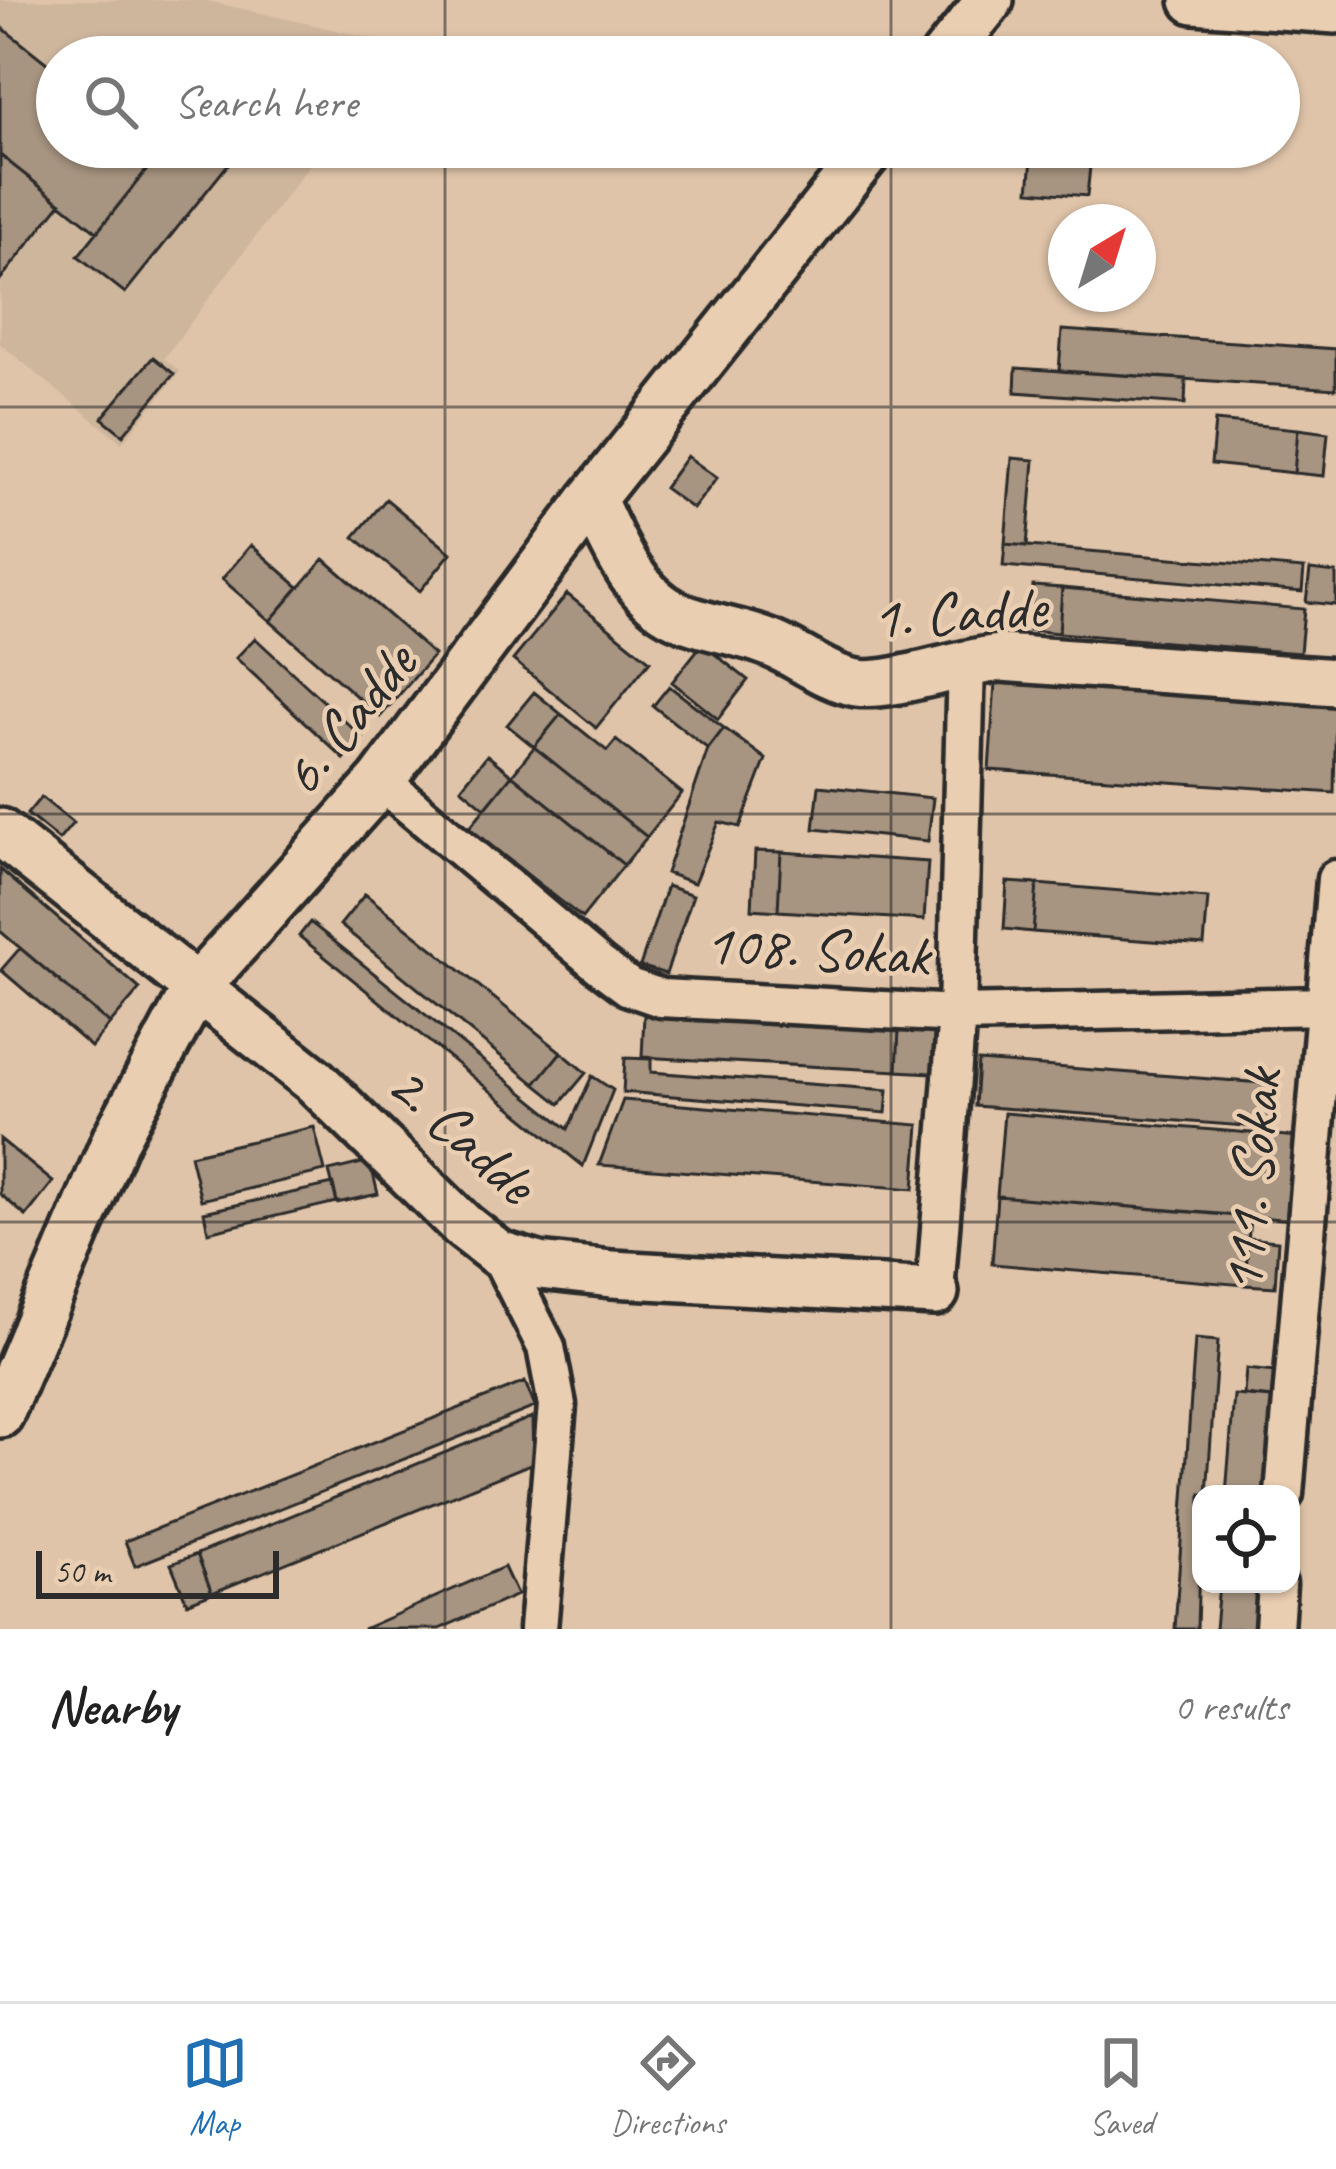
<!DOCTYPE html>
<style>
body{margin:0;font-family:Caveat,sans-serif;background:#f6f6f6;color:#222}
.controls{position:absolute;right:36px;bottom:36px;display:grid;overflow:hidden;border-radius:24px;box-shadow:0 3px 9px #0004}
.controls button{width:108px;height:108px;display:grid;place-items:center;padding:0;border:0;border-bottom:3px solid #e0e0e0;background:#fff;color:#222;font:60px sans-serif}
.compass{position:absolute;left:1048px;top:204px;width:108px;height:108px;border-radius:50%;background:#fff;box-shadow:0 3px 9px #0004;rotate:38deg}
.scale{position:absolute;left:36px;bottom:30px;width:243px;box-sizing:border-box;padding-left:12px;border:6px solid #2b2b2b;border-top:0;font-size:33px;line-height:42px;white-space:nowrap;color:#2b2b2b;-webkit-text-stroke:9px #eaceb1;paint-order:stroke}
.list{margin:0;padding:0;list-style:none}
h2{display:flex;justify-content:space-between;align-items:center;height:156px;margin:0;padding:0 48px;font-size:51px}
h2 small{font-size:39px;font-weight:400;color:#767676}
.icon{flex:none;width:66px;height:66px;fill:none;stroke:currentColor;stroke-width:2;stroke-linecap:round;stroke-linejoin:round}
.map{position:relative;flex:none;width:1336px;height:1629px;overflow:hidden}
.search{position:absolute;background:#fff;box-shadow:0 3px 9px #0004;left:36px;right:36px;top:36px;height:132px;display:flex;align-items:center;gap:30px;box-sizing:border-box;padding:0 42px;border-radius:66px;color:#767676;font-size:45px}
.sheet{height:372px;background:#fff}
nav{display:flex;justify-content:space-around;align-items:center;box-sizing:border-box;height:168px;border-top:3px solid #e0e0e0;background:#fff;font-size:33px;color:#767676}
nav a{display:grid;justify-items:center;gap:6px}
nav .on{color:#1f6fb2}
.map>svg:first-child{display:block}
.built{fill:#ceb69d}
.building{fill:#a79481;stroke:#2b2b2b;stroke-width:3}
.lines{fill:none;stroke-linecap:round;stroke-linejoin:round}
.minor-casing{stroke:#2b2b2b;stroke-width:45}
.tertiary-casing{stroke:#2b2b2b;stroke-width:54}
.minor{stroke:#eaceb1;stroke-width:36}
.tertiary{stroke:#eaceb1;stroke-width:45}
.grid{fill:none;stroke:#2b2b2b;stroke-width:3;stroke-opacity:0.55}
.labels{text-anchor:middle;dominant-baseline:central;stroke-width:9;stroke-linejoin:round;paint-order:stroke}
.street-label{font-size:60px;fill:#2b2b2b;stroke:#eaceb1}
</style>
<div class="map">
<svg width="1336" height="1629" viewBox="0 0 1336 1629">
<rect width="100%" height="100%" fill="#dfc4a9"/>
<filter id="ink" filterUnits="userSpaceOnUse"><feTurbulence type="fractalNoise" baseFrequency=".00833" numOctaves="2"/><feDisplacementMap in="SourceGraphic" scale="24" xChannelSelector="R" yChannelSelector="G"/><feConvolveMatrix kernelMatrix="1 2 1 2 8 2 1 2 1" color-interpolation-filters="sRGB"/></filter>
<g filter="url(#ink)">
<path class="built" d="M0 0H203L380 40 386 57H57V147H323L164 358 180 372 122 443 0 344Z"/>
<path class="building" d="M0 26 57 71V147H153L160 153 97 232 0 155Z
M165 147H242L125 293 78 256Z
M1033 147H1092L1087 196 1029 191Z
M0 155 61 203 0 280Z
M1062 330 1336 349V389L1059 371Z
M153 357 174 374 123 435 102 418Z
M1016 368 1186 379 1185 404 1015 392Z
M1215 421 1298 429 1294 473 1211 464Z
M1298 429 1328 433 1324 476 1294 473Z
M687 456 717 478 693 509 664 488Z
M1012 458 1034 460 1027 546 1005 544Z
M386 499 451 553 420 591 354 537Z
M1005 544 1304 569 1302 592 1003 566Z
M251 545 299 587 270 621 222 579Z
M324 559 434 655 380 717 270 621Z
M1310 570 1336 573V605L1306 602Z
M1033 586 1062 588 1059 633 1029 630Z
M1062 588 1304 609 1300 653 1059 633Z
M567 594 650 661 596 728 513 660Z
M255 638 363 738 344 759 236 658Z
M702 644 748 680 718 719 672 682Z
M995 683 1336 705 1334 793 989 770Z
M669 686 724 728 708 749 653 706Z
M534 692 561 714 534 747 507 725Z
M561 714 607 751 616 740 682 793 647 837 534 747Z
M724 728 766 759 740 827 719 822 694 883 666 873 708 749Z
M534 747 647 837 624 865 512 775Z
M487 755 512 775 485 808 461 788Z
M512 775 624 865 582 918 469 828Z
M819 786 933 798 928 841 814 829Z
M41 797 73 823 59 840 27 814Z
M755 851 781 852 778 911 752 909Z
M781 852 928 862 924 920 778 911Z
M0 869 140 989 110 1024 0 931Z
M1007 882 1037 884 1033 932 1004 929Z
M1037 884 1208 898 1204 945 1033 932Z
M667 886 693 895 666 974 640 966Z
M365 894 561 1052 535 1084 340 925Z
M310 922 568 1129 592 1076 613 1090 583 1166 299 936Z
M20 948 110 1024 91 1047 1 970Z
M644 1015 899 1029 897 1071 642 1057Z
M899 1029 934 1032 932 1073 897 1071Z
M561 1052 586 1073 560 1104 535 1084Z
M625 1058 651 1059V1072L888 1090 886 1113 623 1092Z
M978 1061 1275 1084 1272 1128 975 1106Z
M623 1100 919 1125 914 1189 599 1165Z
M1004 1113 1300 1137 1294 1220 997 1196Z
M314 1127 325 1171 201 1200 190 1155Z
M0 1139 53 1182 26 1216 0 1194Z
M370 1161 378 1194 337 1203 329 1171Z
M333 1184 337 1202 208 1232 204 1212Z
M997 1196 1250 1217 1245 1285 992 1264Z
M1248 1238 1278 1241 1275 1287 1245 1285Z
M1195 1339 1218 1341 1207 1494H1201L1197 1629H1175Z
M1246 1369 1285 1373 1284 1399 1244 1395Z
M525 1382 535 1407 135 1566 125 1541Z
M1234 1395 1284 1399 1276 1494H1226Z
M532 1417 533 1463 212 1593 197 1554Z
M197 1554 212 1593 187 1603 171 1564Z
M504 1567 517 1595 439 1629H363Z
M1219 1584H1268L1265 1629H1215Z"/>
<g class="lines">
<g class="minor-casing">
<path id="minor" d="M381 781 601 966 629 987 661 998 957 1014 1323 1006
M499 1254 546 1347 557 1405 538 1629
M935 1292 957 1014 966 661
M1284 1494 1336 879
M1274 1629 1277 1584"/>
</g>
<g class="tertiary-casing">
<path id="tertiary" d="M1194 0 1336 10
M944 57 990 0
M592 499C613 540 631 594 677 615 707 629 743 631 774 645 801 656 826 678 857 683 891 688 960 662 1001 658L1336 682
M0 832 315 1081 463 1226 499 1254 539 1266 612 1274 935 1292
M0 1414 116 1138 196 988 381 781 592 499 872 147"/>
</g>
<use href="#minor" class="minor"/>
<use href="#tertiary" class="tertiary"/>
</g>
</g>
<path class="grid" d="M445 0V57M891 0V57M445 147V1629M891 147V1629M0 407H1336M0 814H1336M0 1222H1336"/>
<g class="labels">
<g class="street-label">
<text transform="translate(959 612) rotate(-4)">1. Cadde</text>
<text transform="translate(348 719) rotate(-51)">6. Cadde</text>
<text transform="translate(817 949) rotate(3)">108. Sokak</text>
<text transform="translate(462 1133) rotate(42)">2. Cadde</text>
<text transform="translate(1251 1181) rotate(-85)">111. Sokak</text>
</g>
</g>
</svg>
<div class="controls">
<button><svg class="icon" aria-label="locate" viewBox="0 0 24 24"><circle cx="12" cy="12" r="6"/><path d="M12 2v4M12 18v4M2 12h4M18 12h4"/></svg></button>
</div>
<svg class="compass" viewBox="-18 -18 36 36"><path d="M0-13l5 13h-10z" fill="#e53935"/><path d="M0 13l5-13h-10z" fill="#767676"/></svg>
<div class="scale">50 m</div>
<div class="search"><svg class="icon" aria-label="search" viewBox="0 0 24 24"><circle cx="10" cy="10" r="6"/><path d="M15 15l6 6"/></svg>Search here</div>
</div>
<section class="sheet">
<h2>Nearby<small>0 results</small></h2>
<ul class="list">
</ul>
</section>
<nav>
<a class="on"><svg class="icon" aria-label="map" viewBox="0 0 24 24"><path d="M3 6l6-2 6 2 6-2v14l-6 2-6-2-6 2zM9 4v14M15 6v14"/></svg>Map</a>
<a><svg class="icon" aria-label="directions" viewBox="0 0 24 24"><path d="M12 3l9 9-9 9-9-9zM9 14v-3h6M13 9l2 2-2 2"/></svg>Directions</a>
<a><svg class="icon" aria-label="saved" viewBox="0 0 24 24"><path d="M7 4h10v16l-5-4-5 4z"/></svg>Saved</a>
</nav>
